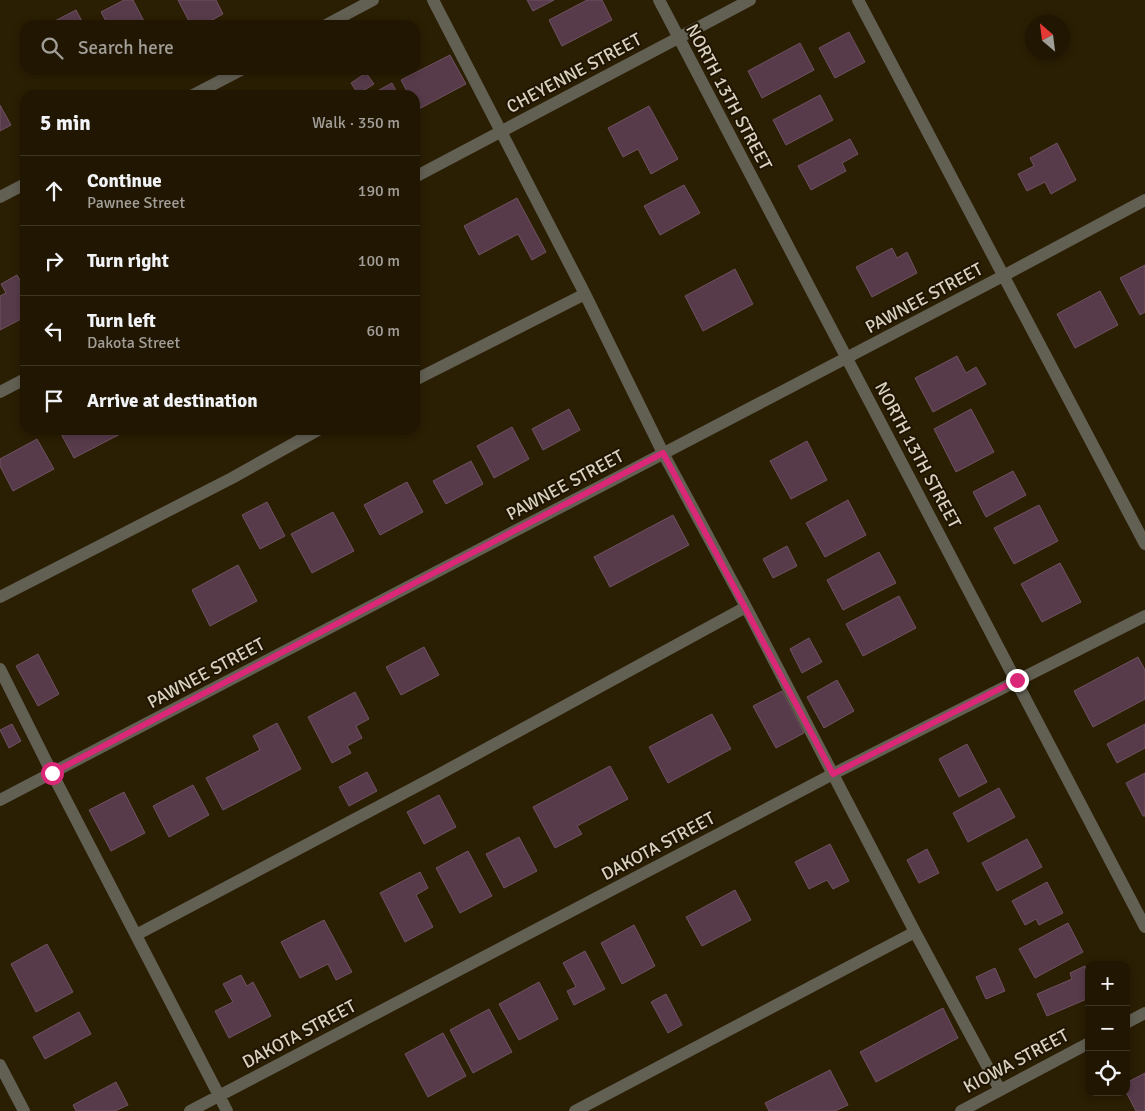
<!DOCTYPE html>
<meta charset="utf-8">
<style>
body{margin:0;font-family:Signika,sans-serif;background:#281f0c;color:#f1f3f6}
.controls{position:absolute;right:15px;bottom:15px;display:grid;overflow:hidden;border-radius:10px;box-shadow:0 2px 8px #0003}
.controls button{width:45px;height:45px;display:grid;place-items:center;padding:0;border:0;border-bottom:1px solid #3d3524;background:#201602;color:#f1f3f6;font:25px sans-serif}
.compass{position:absolute;left:1025px;top:15px;width:45px;height:45px;border-radius:50%;background:#201602;box-shadow:0 2px 8px #0003;rotate:332deg}
.stop{position:absolute;width:15px;height:15px;margin:-11px;border:4px solid #db2777;border-radius:50%;background:#fff}
.stop.end{background:#db2777;border-color:#fff;box-shadow:0 1px 5px #0008}
.list{margin:0;padding:0;list-style:none}
h2{display:flex;justify-content:space-between;align-items:center;height:65px;margin:0;padding:0 20px;font-size:21px}
h2 small{font-size:16px;font-weight:400;color:#a29f99}
.list li{display:grid;grid-template-columns:32px 1fr auto;gap:15px;align-items:center;box-sizing:border-box;height:70px;padding:0 20px;border-top:1px solid #3d3524}
.list b{display:block;font-size:19px;white-space:nowrap}
.list p{margin:0;font-size:16px;white-space:nowrap;color:#a29f99}
.list em{font-size:16px;font-style:normal;color:#a29f99}
.icon{flex:none;width:28px;height:28px;fill:none;stroke:currentColor;stroke-width:2;stroke-linecap:round;stroke-linejoin:round}
.map{position:relative;flex:none;width:1145px;height:1111px;overflow:hidden}
.search{position:absolute;background:#201602;box-shadow:0 2px 8px #0003;left:20px;top:20px;width:400px;height:55px;display:flex;align-items:center;gap:12px;box-sizing:border-box;padding:0 18px;border-radius:15px;color:#a29f99;font-size:19px}
.panel{position:absolute;background:#201602;box-shadow:0 2px 8px #0003;left:20px;top:90px;width:400px;height:345px;border-radius:15px}
.map>svg:first-child{display:block}
.building{fill:#573b4a;stroke:#6f5262}
.lines{fill:none;stroke-linecap:round;stroke-linejoin:round}
.minor{stroke:#625f53;stroke-width:12}
.route{stroke:#db2777;stroke-width:6}
.labels{text-anchor:middle;dominant-baseline:central;stroke-width:4;stroke-linejoin:round;paint-order:stroke}
.street-label{font-size:18px;fill:#d9d1c1;stroke:#201500}
</style>
<div class="map">
<svg width="1145" height="1111" viewBox="0 0 1145 1111">
<rect width="100%" height="100%" fill="#2a1e03"/>
<path class="building" d="M124 0H133L146 25H108L101 12Z
M178 0H216L223 14 203 25H191Z
M527 0H554L533 11Z
M587 0H602L612 20 562 46 549 20Z
M76 10 84 25H49V24Z
M849 32 865 62 835 78 819 48Z
M800 43 814 70 762 98 748 71Z
M450 55 466 84 417 110 415 106V95H409L401 80Z
M366 73 374 84 358 94 351 83Z
M392 83 398 95H370Z
M820 95 833 120 786 145 773 120Z
M0 105 11 125 0 131Z
M649 106 678 159 651 174 638 149 623 157 608 128Z
M850 139 858 154 842 163 846 171 811 190 798 166Z
M1057 143 1076 180 1051 194 1045 182 1027 191 1018 174 1034 166 1030 158Z
M684 185 700 213 660 235 644 206Z
M517 198 546 252 532 260 518 234 479 255 464 226Z
M892 248 897 258 907 252 917 273 872 297 856 267Z
M1145 265V312L1140 315 1120 278Z
M735 269 753 304 703 331 685 296Z
M17 275 25 289V317L0 330V296L6 293 1 284Z
M1100 291 1118 325 1075 348 1057 314Z
M957 356 966 373 976 367 986 384 933 412 915 378Z
M569 409 580 430 543 450 532 429Z
M971 409 994 452 956 472 934 429Z
M512 427 529 459 494 478 477 446Z
M59 430H128L74 458Z
M37 439 54 469 13 491 0 466V459Z
M807 441 827 480 791 499 770 461Z
M471 461 483 484 446 504 433 481Z
M1013 471 1026 495 986 517 973 492Z
M407 482 423 512 380 535 364 505Z
M848 500 866 535 825 557 806 523Z
M267 502 285 536 260 549 242 515Z
M1039 505 1058 541 1014 564 994 528Z
M333 512 354 551 312 573 291 534Z
M673 515 689 545 610 587 594 557Z
M787 546 797 566 773 578 763 559Z
M879 552 896 583 843 610 827 580Z
M1060 563 1081 602 1042 622 1021 584Z
M238 565 257 601 210 626 192 590Z
M899 596 916 628 863 656 846 624Z
M809 638 822 662 802 673 790 649Z
M424 647 439 675 401 695 386 667Z
M38 654 59 694 38 706 16 666Z
M1138 657 1145 670V699L1093 727 1074 691Z
M837 680 854 711 824 728 807 697Z
M782 691 804 733 776 748 753 706Z
M355 692 369 719 356 726 362 738 347 746 351 753 332 763 308 717Z
M712 714 731 749 668 783 649 747Z
M277 723 301 769 223 810 206 778 260 750 253 736Z
M12 724 21 741 9 748 0 730Z
M1145 724V748L1117 763 1107 744Z
M967 744 987 782 959 797 939 759Z
M610 766 628 799 577 826 582 834 555 848 533 807Z
M367 772 377 791 349 806 339 787Z
M1145 773V816H1143L1126 783Z
M193 785 209 815 169 837 153 806Z
M999 788 1015 817 968 842 953 813Z
M124 792 145 833 111 851 89 810Z
M439 795 456 827 424 844 407 812Z
M519 837 537 871 504 888 486 854Z
M1027 839 1042 867 997 891 982 863Z
M830 844 849 881 833 889 827 880 809 889 795 862Z
M927 849 939 873 919 883 907 860Z
M468 851 492 896 460 913 436 868Z
M420 872 428 888 416 895 433 927 405 942 380 893Z
M1047 882 1063 913 1039 925 1036 919 1025 925 1012 901Z
M735 890 751 920 702 946 686 917Z
M324 920 352 972 336 980 328 964 300 978 281 942Z
M1068 923 1083 952 1035 978 1019 949Z
M634 925 655 966 622 984 601 943Z
M47 944 73 992 36 1012 11 964Z
M585 951 605 989 574 1005 567 991 576 987 563 963Z
M1085 966 1089 976V998L1047 1016 1037 994 1072 979 1070 973Z
M995 968 1005 991 986 999 976 977Z
M241 975 247 986 253 982 271 1016 229 1038 215 1011 233 1002 223 984Z
M539 982 558 1019 519 1040 499 1004Z
M666 994 682 1025 668 1033 651 1002Z
M943 1008 958 1038 876 1082 860 1052Z
M489 1009 512 1052 473 1073 450 1030Z
M79 1012 91 1034 45 1059 33 1037Z
M443 1033 466 1076 428 1097 405 1054Z
M830 1070 848 1105 835 1111H769L765 1103Z
M1145 1073V1111H1136L1126 1092V1083Z
M116 1082 128 1105 115 1111H76L73 1105Z"/>
<g class="lines">
<path class="minor" d="M433 0 585 294 663 453 746 607 915 932 1000 1090
M659 0 1145 927
M858 0 1145 544
M326 25 373 0
M193 95 241 70
M415 177 750 0
M0 197 25 184
M415 380 585 294
M0 392 25 379
M0 597 232 478 318 430
M0 669 52 773 227 1111
M0 800 1003 276 1145 200
M136 935 438 775 746 607
M1126 1023 1145 1013
M0 1065 24 1111
M190 1111 833 774 1145 616
M575 1111 915 932
M961 1111 1089 1043"/>
</g>
<g class="lines">
<path class="route" d="M52 773 663 453 833 774 1017 680"/>
</g>
<g class="labels">
<g class="street-label">
<text transform="translate(574 73) rotate(-28)">CHEYENNE STREET</text>
<text transform="translate(729 97) rotate(62)">NORTH 13TH STREET</text>
<text transform="translate(924 298) rotate(-28)">PAWNEE STREET</text>
<text transform="translate(918 455) rotate(62)">NORTH 13TH STREET</text>
<text transform="translate(565 485) rotate(-28)">PAWNEE STREET</text>
<text transform="translate(206 673) rotate(-28)">PAWNEE STREET</text>
<text transform="translate(658 846) rotate(-28)">DAKOTA STREET</text>
<text transform="translate(299 1034) rotate(-28)">DAKOTA STREET</text>
<text transform="translate(1016 1061) rotate(-28)">KIOWA STREET</text>
</g>
</g>
</svg>
<div class="controls">
<button>+</button>
<button>−</button>
<button><svg class="icon" aria-label="locate" viewBox="0 0 24 24"><circle cx="12" cy="12" r="6"/><path d="M12 2v4M12 18v4M2 12h4M18 12h4"/></svg></button>
</div>
<svg class="compass" viewBox="-18 -18 36 36"><path d="M0-13l5 13h-10z" fill="#e53935"/><path d="M0 13l5-13h-10z" fill="#a29f99"/></svg>
<div class="stop" style="left:52px;top:773px"></div>
<div class="stop end" style="left:1017px;top:680px"></div>
<div class="search"><svg class="icon" aria-label="search" viewBox="0 0 24 24"><circle cx="10" cy="10" r="6"/><path d="M15 15l6 6"/></svg>Search here</div>
<section class="panel">
<h2>5 min<small>Walk · 350 m</small></h2>
<ul class="list">
<li><svg class="icon" aria-label="ahead" viewBox="0 0 24 24"><path d="M12 20V5M6 11l6-6 6 6"/></svg><div><b>Continue</b><p>Pawnee Street</p></div><em>190 m</em></li>
<li><svg class="icon" aria-label="right" viewBox="0 0 24 24"><path d="M7 20v-9h11M14 6l5 5-5 5"/></svg><div><b>Turn right</b></div><em>100 m</em></li>
<li><svg class="icon" aria-label="left" viewBox="0 0 24 24"><path d="M17 20v-9H6M10 6l-5 5 5 5"/></svg><div><b>Turn left</b><p>Dakota Street</p></div><em>60 m</em></li>
<li><svg class="icon" aria-label="arrive" viewBox="0 0 24 24"><path d="M6 21V4h12l-3 4 3 4H6"/></svg><div><b>Arrive at destination</b></div></li>
</ul>
</section>
</div>
